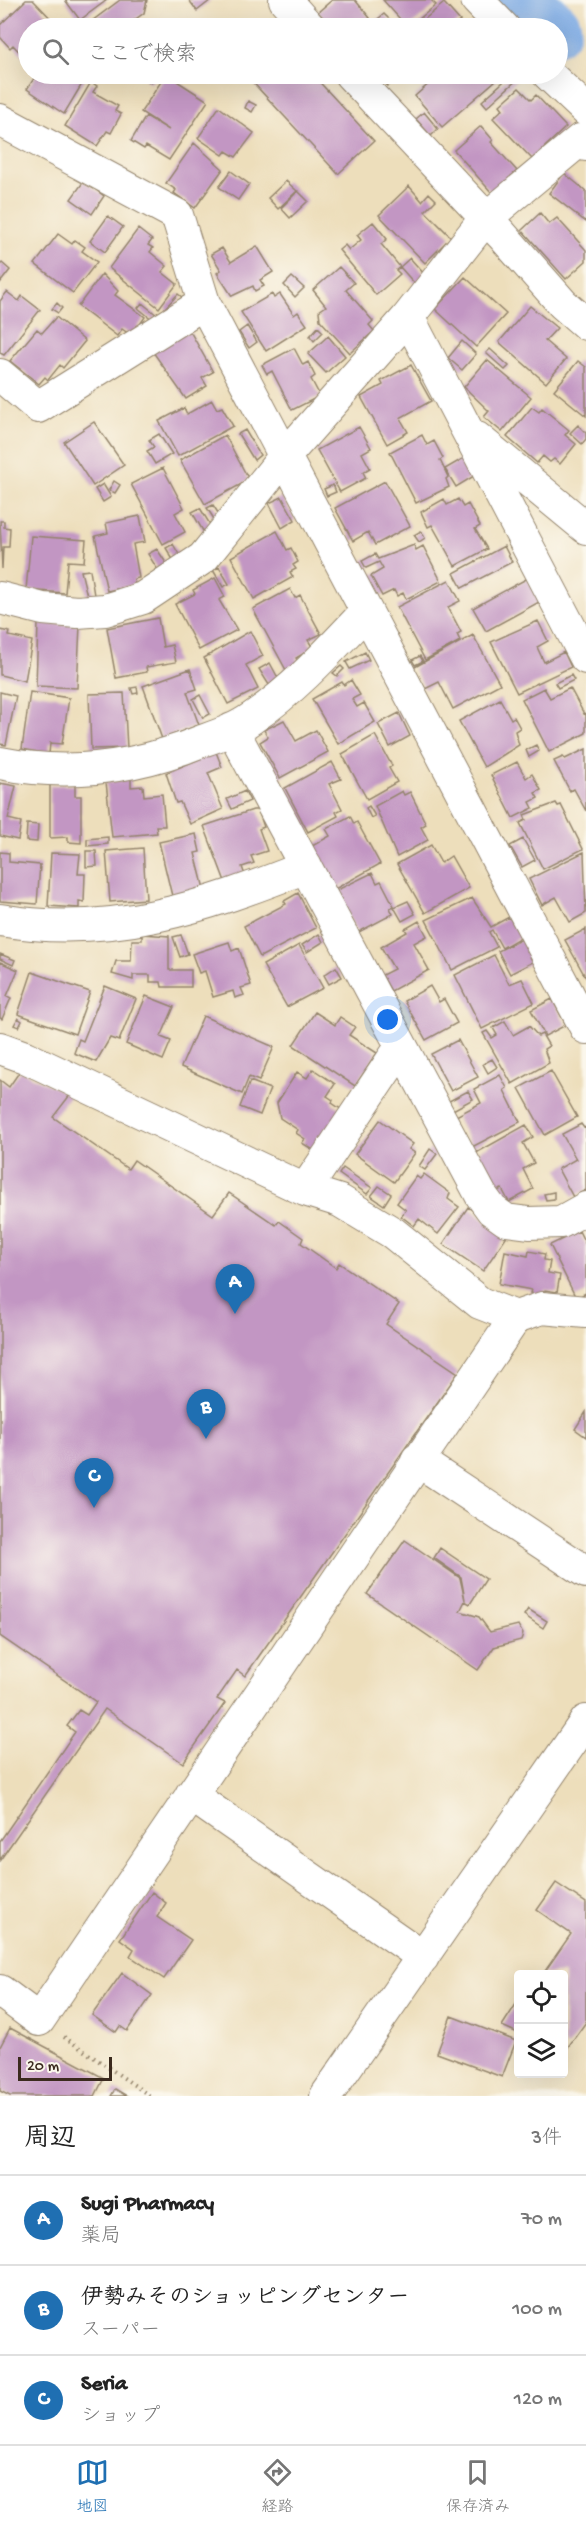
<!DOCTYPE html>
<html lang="ja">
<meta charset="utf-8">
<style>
body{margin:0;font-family:"Gochi Hand","Klee One",sans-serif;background:#f2f2f2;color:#222}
.controls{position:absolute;right:18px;bottom:18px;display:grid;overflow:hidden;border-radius:6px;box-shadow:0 6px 24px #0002}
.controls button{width:54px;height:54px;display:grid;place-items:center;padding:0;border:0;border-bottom:2px solid #e0e0e0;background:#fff;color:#222;font:30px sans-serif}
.scale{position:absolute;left:18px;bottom:15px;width:94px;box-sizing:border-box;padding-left:6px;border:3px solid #3b2a1e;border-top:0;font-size:16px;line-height:21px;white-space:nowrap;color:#3b2a1e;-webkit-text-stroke:4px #fbf7ec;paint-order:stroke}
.you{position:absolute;left:388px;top:1020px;width:21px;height:21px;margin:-15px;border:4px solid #fff;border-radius:50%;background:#1a73e8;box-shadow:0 0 0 9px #1a73e833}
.badge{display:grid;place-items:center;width:39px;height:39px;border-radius:50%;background:#1f6fb2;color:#fff;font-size:20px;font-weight:700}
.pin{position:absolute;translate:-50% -50px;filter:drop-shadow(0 2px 3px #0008)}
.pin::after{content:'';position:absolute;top:32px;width:21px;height:18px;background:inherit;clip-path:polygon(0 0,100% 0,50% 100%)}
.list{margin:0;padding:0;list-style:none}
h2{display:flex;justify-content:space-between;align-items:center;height:78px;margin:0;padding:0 24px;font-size:26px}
h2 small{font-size:20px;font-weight:400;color:#767676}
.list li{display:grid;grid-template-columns:39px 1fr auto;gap:18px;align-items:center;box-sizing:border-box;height:90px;padding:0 24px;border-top:2px solid #e0e0e0}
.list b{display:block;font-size:22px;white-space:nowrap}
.list p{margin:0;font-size:20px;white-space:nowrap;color:#767676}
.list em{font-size:20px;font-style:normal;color:#767676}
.icon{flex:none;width:33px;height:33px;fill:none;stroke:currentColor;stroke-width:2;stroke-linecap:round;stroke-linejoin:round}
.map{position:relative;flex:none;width:586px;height:2096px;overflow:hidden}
.search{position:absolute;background:#fff;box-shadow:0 6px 24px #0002;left:18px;right:18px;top:18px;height:66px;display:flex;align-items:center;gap:15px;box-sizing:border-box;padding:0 21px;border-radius:33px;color:#767676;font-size:22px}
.sheet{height:348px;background:#fff}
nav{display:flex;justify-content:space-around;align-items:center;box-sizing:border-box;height:84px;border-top:2px solid #e0e0e0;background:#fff;font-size:16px;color:#767676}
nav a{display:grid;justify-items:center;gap:3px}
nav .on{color:#1f6fb2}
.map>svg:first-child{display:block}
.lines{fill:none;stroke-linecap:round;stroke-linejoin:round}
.river{stroke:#7aa9e4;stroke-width:57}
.building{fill:#c296c3}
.minor-casing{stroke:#94846c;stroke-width:34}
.path{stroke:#94846c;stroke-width:4;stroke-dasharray:1.5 4.5;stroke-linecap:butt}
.minor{stroke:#fff;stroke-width:32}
</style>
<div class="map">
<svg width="586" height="2096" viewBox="0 0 586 2096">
<rect width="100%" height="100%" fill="#fbf7ec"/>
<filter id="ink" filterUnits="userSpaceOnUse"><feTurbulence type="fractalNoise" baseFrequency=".0167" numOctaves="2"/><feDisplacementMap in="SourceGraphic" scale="12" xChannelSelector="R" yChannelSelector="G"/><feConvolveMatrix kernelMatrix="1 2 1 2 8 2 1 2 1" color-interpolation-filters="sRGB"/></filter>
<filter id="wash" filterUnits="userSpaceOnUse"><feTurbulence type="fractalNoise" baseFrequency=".008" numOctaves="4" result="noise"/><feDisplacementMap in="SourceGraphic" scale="24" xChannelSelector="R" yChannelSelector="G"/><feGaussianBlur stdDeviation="1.35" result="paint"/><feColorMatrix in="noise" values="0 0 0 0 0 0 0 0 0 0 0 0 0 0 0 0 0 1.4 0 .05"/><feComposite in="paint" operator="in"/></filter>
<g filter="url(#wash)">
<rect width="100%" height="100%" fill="#eddebb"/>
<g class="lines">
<path class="river" d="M522 0 553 28"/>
</g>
<g id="blocks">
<path class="building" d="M26 0H33L60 28H28V61L13 45 10 48 0 37V25Z
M65 0H107L80 20Z
M120 0H147L144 13 123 28H94L88 24Z
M189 0H211L197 11Z
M332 0H355L370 18 358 28H332L318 12Z
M383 0H431L436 5 408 28Z
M444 3 460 21 451 28H414Z
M384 14 390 20 379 28 374 22Z
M66 19 69 22 63 28 60 25Z
M284 21 290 28H276Z
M37 74H88L64 114 27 89Z
M148 74 155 75 151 83 145 79Z
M166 74 208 101 169 160 146 146 144 149 131 141 146 116 169 130 141 112Z
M245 74H312L374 141 338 174Z
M375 74H401L388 86Z
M440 74H465L467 76 470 74H503L442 127 415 96Z
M512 74 520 77 487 107 482 101Z
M91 82 97 86 93 92 118 106 115 111 121 114 111 133 107 131 97 146 65 126Z
M519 88 531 100 536 95 566 127 532 159 493 118 503 109 500 105Z
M248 101 256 105 252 112 245 108Z
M219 107 254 133 236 157 226 151 223 155 198 138Z
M424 112 438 129 431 136 416 119Z
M481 126 493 140 491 142 517 171 492 193 454 150Z
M194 143 223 169 195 208 174 193 176 190 166 183Z
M231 171 249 184 238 200 219 187Z
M564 173 586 191V222L549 193Z
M84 181 104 196 92 214 71 199Z
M286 181 297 191 278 209 268 198Z
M409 186 422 201 429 193 436 200 425 211 451 237 425 263 379 215Z
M298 191 308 201 290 218 281 208Z
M540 213 549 224 557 218 586 250V261L566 279 522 230Z
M108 216 123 227 105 252 90 241Z
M373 222 387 239 381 244 400 267 396 270 400 274 376 295 339 250 345 245 349 250 361 240 357 235Z
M138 229 152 240 148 245 153 248 150 252 167 266 162 272 177 284 159 308 109 268Z
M58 234 72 244 75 240 85 247 82 251 97 262 73 293 35 264Z
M257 246 273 272 260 280 264 286 255 291 253 286 232 296 217 273 221 270 211 254 222 248 231 262Z
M410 258 425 275 415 284 400 267Z
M2 263 10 270 0 283V265Z
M339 267 354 283 346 290 373 321 369 325 374 331 350 353 320 320 319 311 326 306 313 290Z
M102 274 118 291 115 295 145 317 132 336 122 329 117 336 78 306Z
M292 277 304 288 295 297 284 285Z
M465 277 506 314 476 347 435 309Z
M7 292 19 301 22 296 40 310 4 355 0 353V301Z
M178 294 182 297 169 312 165 308Z
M272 294 274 298 280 294 294 315 298 312 307 325 266 351 241 312Z
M57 303 62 308 58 313 52 309Z
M142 303 157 315 153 320 138 308Z
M530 306 557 328 545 341 566 359 546 383 499 342Z
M56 317 85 341 63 368 60 365 48 380 45 377 39 384 10 361 37 329 42 333Z
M247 326 257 342 249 348 239 332Z
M318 327 323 332 314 341 310 336Z
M184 332 191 333 213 372 202 378 207 386 186 399 153 352Z
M328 336 345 356 326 373 308 354Z
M462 341 476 354 462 370 448 358Z
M294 348 303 365 308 362 315 376 311 379 320 396 292 410 272 371 267 374 262 365Z
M490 349 509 366 505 370 486 353Z
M487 360 531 397 502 432 484 417 489 411 464 387Z
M578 361 586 367V416L554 390Z
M411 365 431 401 400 418 408 432 387 444 361 397 383 385 381 381Z
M212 400 217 409 222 407 233 426 178 456 159 421 184 408 187 414Z
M532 407 539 412 542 408 569 430 565 435 576 444 560 464 554 459 550 462 543 456 537 463 507 437Z
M94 422 124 465 93 486 64 442Z
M578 425 586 433V439L582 444 570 433Z
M359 427 371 448 362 453 370 468 363 472 366 478 340 492 317 450Z
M245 430 260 455 254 460 238 434Z
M159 434 172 454 155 464 147 451 154 447 149 440Z
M225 435 249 480 205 504 180 460Z
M422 435 427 445 434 441 443 458 440 460 448 477 446 479 449 487 416 503 390 452Z
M464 458 474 476 456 487 445 469Z
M163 468 184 508 175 513 185 532 163 544 131 484Z
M114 481 120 485 115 493 109 490Z
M385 481 410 526 375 545 368 532 353 541 335 508Z
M103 484 111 497 103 502 95 489Z
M333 485 336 492 327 496 324 489Z
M282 497 295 520 282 528 269 503Z
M444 499 447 505 458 499 463 507 468 504 480 526 475 529 487 549 455 566 432 525 428 527 421 512Z
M213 505 220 516 214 519 207 508Z
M200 508 211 526 203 531 192 512Z
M140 516 145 542 133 544 139 578 134 579 135 585 107 591 95 536 108 533 106 523Z
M0 521H4V527L10 528 9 547H3L2 569Z
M277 531 287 550 291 548 298 562 293 565 296 569 290 572 293 577 254 599 231 557Z
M421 531 425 538 419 542 414 535Z
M31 536 86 540 84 562 68 561 65 593 26 590Z
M173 544 181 558 175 563 166 548Z
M414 545 416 550 423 546 441 581 406 599 403 593 397 596 394 590 382 596 371 576 383 569 379 562 366 568 362 561 375 554 378 559Z
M504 546 512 562 462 588 454 573Z
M157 549 168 566 159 572 148 554Z
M219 567 229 584 223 587 213 570Z
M90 570 94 595 87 596 81 571Z
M215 578 225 597 219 600 237 630 199 650 175 604 195 594 193 590Z
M528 578 541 601 486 631 473 608Z
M449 580 460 601 448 607 461 632 457 634 460 641 425 660 397 607Z
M290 589 295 598 300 595 321 634 308 640 313 648 296 658 299 663 286 670 253 609Z
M158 618 163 647 172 645 176 662 146 667 147 672 116 678 107 628Z
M538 621 548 641 537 647 544 662 564 652 571 667 517 693 491 642Z
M38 623 80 625 77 688 36 686Z
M0 630 10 632 9 636 32 641 25 681 0 675Z
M250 631 263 656 246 665 258 689 228 704 204 658Z
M473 635 500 684 453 709 439 682 425 689 413 668Z
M365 652 369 660 350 669 346 662Z
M420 656 423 661 415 665 412 660Z
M270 663 278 678 269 685 259 669Z
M341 666 344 669 337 676 333 673Z
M190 669 197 689 187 692 199 725 162 739 143 686Z
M571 675 574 680 558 688 555 683Z
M351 680 360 695 352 699 357 707 364 703 375 722 338 744 312 699 342 682 344 685Z
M137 687 138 693 133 694 131 688Z
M544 688 550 698 570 688 584 714 586 713V733L549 752 522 699Z
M0 692 16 696 6 745 0 744Z
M30 692 69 698 62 744 50 743 49 754 22 749Z
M124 693 127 748 91 749 89 694Z
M200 695 210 714 203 718 193 699Z
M500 699 511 719 514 717 520 728 515 731 519 745 484 767 459 721Z
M399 713 410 736 390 747 378 724Z
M284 720 296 741 316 730 328 752 280 778 260 742 268 737 264 730Z
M375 735 392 766 389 768 397 782 367 799 342 754Z
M536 745 539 751 529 757 526 750Z
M586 749V811L574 789 570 791 554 761 563 757 565 759Z
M216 752 222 767 208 773 223 809 190 824 180 802 176 803 166 773Z
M332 762 341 779 329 784 342 809 336 812 338 816 308 832 285 788Z
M517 762 526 778 532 774 541 790 535 793 538 798 530 802 533 808 513 818 491 775Z
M131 779V787L143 786 144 796 162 794 165 826H156L157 833 112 837 106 782Z
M0 783 16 786 8 819 21 822 18 840 0 836Z
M50 785H75V796H81V843L68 842V837L50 838Z
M245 791 250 801 232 809 227 799Z
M402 791 404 795 410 792 426 824 421 827 428 840 397 857 375 806Z
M556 803 558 806 561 805 583 849 543 869 520 823 526 820 524 815Z
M369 806 375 816 371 818 366 808Z
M253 810H258L264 827 259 829 267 851 251 856 254 863 242 867 246 878 226 884 204 826Z
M350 816 354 824 357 822 380 864 335 889 312 846 330 836 326 829Z
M27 824 38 825 37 842 26 841Z
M196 834 200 852 195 853 204 889 172 896 159 842Z
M108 837V844L87 846V839Z
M523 839 535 860 522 867 510 846Z
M431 845 441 863 451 856 469 888 425 913 397 864Z
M143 848 146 899 110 902 106 851Z
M86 851H96L97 866 86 867Z
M0 852 9 853V862L40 865 37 904 0 901Z
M584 852 586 913 570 922 556 897 542 905 529 879Z
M51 853 80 854 78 874H85L84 902 79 901V908L48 906Z
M372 873 377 883 381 881 394 906 390 908 393 914 357 933 335 891Z
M298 893 316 928 260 957 244 926 286 904 284 901Z
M472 898 491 927 509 917 521 937 502 948 492 930 489 932 497 947 452 970 426 920Z
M408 901 415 914 402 921 394 907Z
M419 921 427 936 414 943 429 970 391 991 382 975 394 969 381 947 407 932 405 929Z
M586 929V978L565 940Z
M142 934 169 936V970H191V987H162L161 982H150V975H133V980L112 974 116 961H131L132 940H142Z
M319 934 323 942 307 952 302 945Z
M181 935 188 954 180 957 173 937Z
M522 939 533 962 510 974 498 951Z
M229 942 232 951 239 948 251 985 241 988 244 995 235 998 233 991 213 997 205 971 199 973 192 954Z
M299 945 323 988 287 1007 263 965Z
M0 954 15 960 13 965 0 959Z
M494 955 509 984 522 979 534 1003 482 1029 455 975Z
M0 962 18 970 7 996 11 998 2 1019 0 1018Z
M336 967 342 977 329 984 324 975Z
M32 972 90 992 75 1034 18 1014Z
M105 986 136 999 119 1041 110 1038 96 1062 74 1053 79 1039 83 1041Z
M430 986 439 1002 444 999 457 1023 426 1040 404 1001Z
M146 996 174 1007 161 1037 171 1041 163 1060 126 1044Z
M552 999 566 1025 545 1036 531 1010Z
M315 1012 335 1025 340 1017 355 1027 349 1035 377 1053 355 1086 293 1045Z
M203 1016 274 1047 259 1081 249 1077 242 1094 181 1067Z
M18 1018 22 1021 19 1027 14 1025Z
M505 1021 513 1035 529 1026 538 1036 542 1034 549 1046 544 1049 549 1063 512 1084 483 1033 487 1031 492 1038 497 1035 493 1028Z
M458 1040 478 1077 451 1091 431 1054Z
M492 1059 497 1067 488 1073 483 1064Z
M313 1069 335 1084 327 1096 333 1100 332 1103 342 1110 315 1151 302 1143 305 1139 296 1133 298 1130 280 1118 277 1103 297 1072 307 1078Z
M20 1071 70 1095 53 1117 128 1169 134 1160 213 1215 229 1193 276 1225 279 1221 303 1238 301 1243 336 1268 339 1263 399 1304 386 1324 458 1373 245 1676 237 1670 217 1699 225 1703 183 1763 105 1709 0 1860V1841L75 1732 67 1726 79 1710 87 1715 96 1702 0 1636V1080L9 1087Z
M551 1071 577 1117 545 1135 519 1088Z
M500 1075 507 1088 504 1090 520 1122 472 1147 456 1116 481 1103 474 1089Z
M250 1081 270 1089 260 1115 240 1107Z
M468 1091 473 1099 453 1110 449 1101Z
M380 1120 413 1144 409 1149 415 1153 394 1182 355 1154Z
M581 1124 584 1128 586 1127V1190L573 1197 558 1169 576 1159 562 1134Z
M526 1125 533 1137 523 1143 534 1163 523 1169 533 1189 509 1202 502 1189 497 1191 476 1153Z
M430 1149 437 1154 425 1170 419 1166Z
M343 1168 372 1188 367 1194 339 1174Z
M424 1174 450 1193 448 1199 459 1207 438 1234 419 1219 414 1226 401 1216 406 1210 397 1203 416 1176 420 1179Z
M379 1186 391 1194 384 1205 371 1196Z
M554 1192V1199L546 1200 544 1194Z
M468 1207 506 1237 483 1271 443 1244Z
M579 1231 586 1245V1293L576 1298 550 1245Z
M505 1251 528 1256 529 1251 545 1254 544 1260 550 1261 548 1273 560 1275 557 1292 545 1290 544 1296 531 1293 532 1290 499 1284Z
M586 1412V1437L575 1429Z
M405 1540 460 1578 465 1600 461 1577 434 1558 440 1548 486 1579 470 1604 465 1601 460 1611 479 1617 490 1632 518 1625 523 1634 521 1640 494 1647 478 1670 367 1594Z
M528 1609 547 1621 543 1628 524 1615Z
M556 1883 586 1903V2022L568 2047 564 2044V1974H543L571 1934 537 1910Z
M152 1892 166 1903 157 1917 191 1940 164 1979 130 1956 134 1949 120 1939Z
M122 1973 152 1995 127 2031 120 2026 116 2032 92 2015Z
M518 2001V2033L502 2026Z
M451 2016 516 2041 502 2077 437 2053Z
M10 2028 104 2078 95 2096H10L0 2091V2047Z
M115 2089 127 2096H111Z"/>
</g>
</g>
<g filter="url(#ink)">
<use href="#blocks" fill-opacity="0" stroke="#94846c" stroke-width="1.5"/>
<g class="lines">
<g class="minor-casing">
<path id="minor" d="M285 0 310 28
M477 0 504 28
M350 74 502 235 563 304 586 324
M548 74 586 110
M0 120 177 215 204 303 586 1028
M408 317 586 658
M0 375 38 407 204 303
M477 438 586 528
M0 598 43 609 77 612 105 610 143 598 203 558 285 456 408 317 485 219 580 140 586 145
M232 729 481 1195 492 1210 506 1220 529 1223 561 1222 586 1208
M0 763C70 777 136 768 202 741 219 735 237 729 252 718 295 689 330 650 366 612
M0 920C112 939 204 907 306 867
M0 1048 25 1057 305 1190 340 1201 393 1233 480 1303 516 1317 542 1308 586 1312
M305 1190 401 1047
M417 1460 586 1572
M191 1795 423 1957
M0 1991 39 2020 516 1317
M326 2096 586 1721"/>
</g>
<path class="path" d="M64 2037 150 2096"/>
<use href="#minor" class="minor"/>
</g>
</g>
</svg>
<div class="controls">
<button><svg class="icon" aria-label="locate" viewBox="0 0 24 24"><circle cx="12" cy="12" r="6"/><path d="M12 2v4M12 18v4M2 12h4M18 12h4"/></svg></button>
<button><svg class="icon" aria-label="layers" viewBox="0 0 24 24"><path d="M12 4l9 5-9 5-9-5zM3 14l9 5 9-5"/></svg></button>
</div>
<div class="scale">20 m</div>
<div class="you"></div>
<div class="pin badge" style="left:235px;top:1314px">A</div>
<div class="pin badge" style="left:206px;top:1439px">B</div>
<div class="pin badge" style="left:94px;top:1508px">C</div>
<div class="search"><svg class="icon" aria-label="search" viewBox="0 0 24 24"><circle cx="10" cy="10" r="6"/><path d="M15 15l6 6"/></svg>ここで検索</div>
</div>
<section class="sheet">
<h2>周辺<small>3件</small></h2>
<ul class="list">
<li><span class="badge">A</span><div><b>Sugi Pharmacy</b><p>薬局</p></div><em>70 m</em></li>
<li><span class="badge">B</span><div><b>伊勢みそのショッピングセンター</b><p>スーパー</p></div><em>100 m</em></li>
<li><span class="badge">C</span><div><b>Seria</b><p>ショップ</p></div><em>120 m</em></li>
</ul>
</section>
<nav>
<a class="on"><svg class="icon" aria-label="map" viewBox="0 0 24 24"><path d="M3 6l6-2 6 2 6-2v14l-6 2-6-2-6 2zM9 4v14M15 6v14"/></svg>地図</a>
<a><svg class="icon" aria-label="directions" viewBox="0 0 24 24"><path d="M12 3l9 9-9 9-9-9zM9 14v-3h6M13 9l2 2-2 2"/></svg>経路</a>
<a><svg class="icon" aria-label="saved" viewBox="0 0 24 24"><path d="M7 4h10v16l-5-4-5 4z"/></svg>保存済み</a>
</nav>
